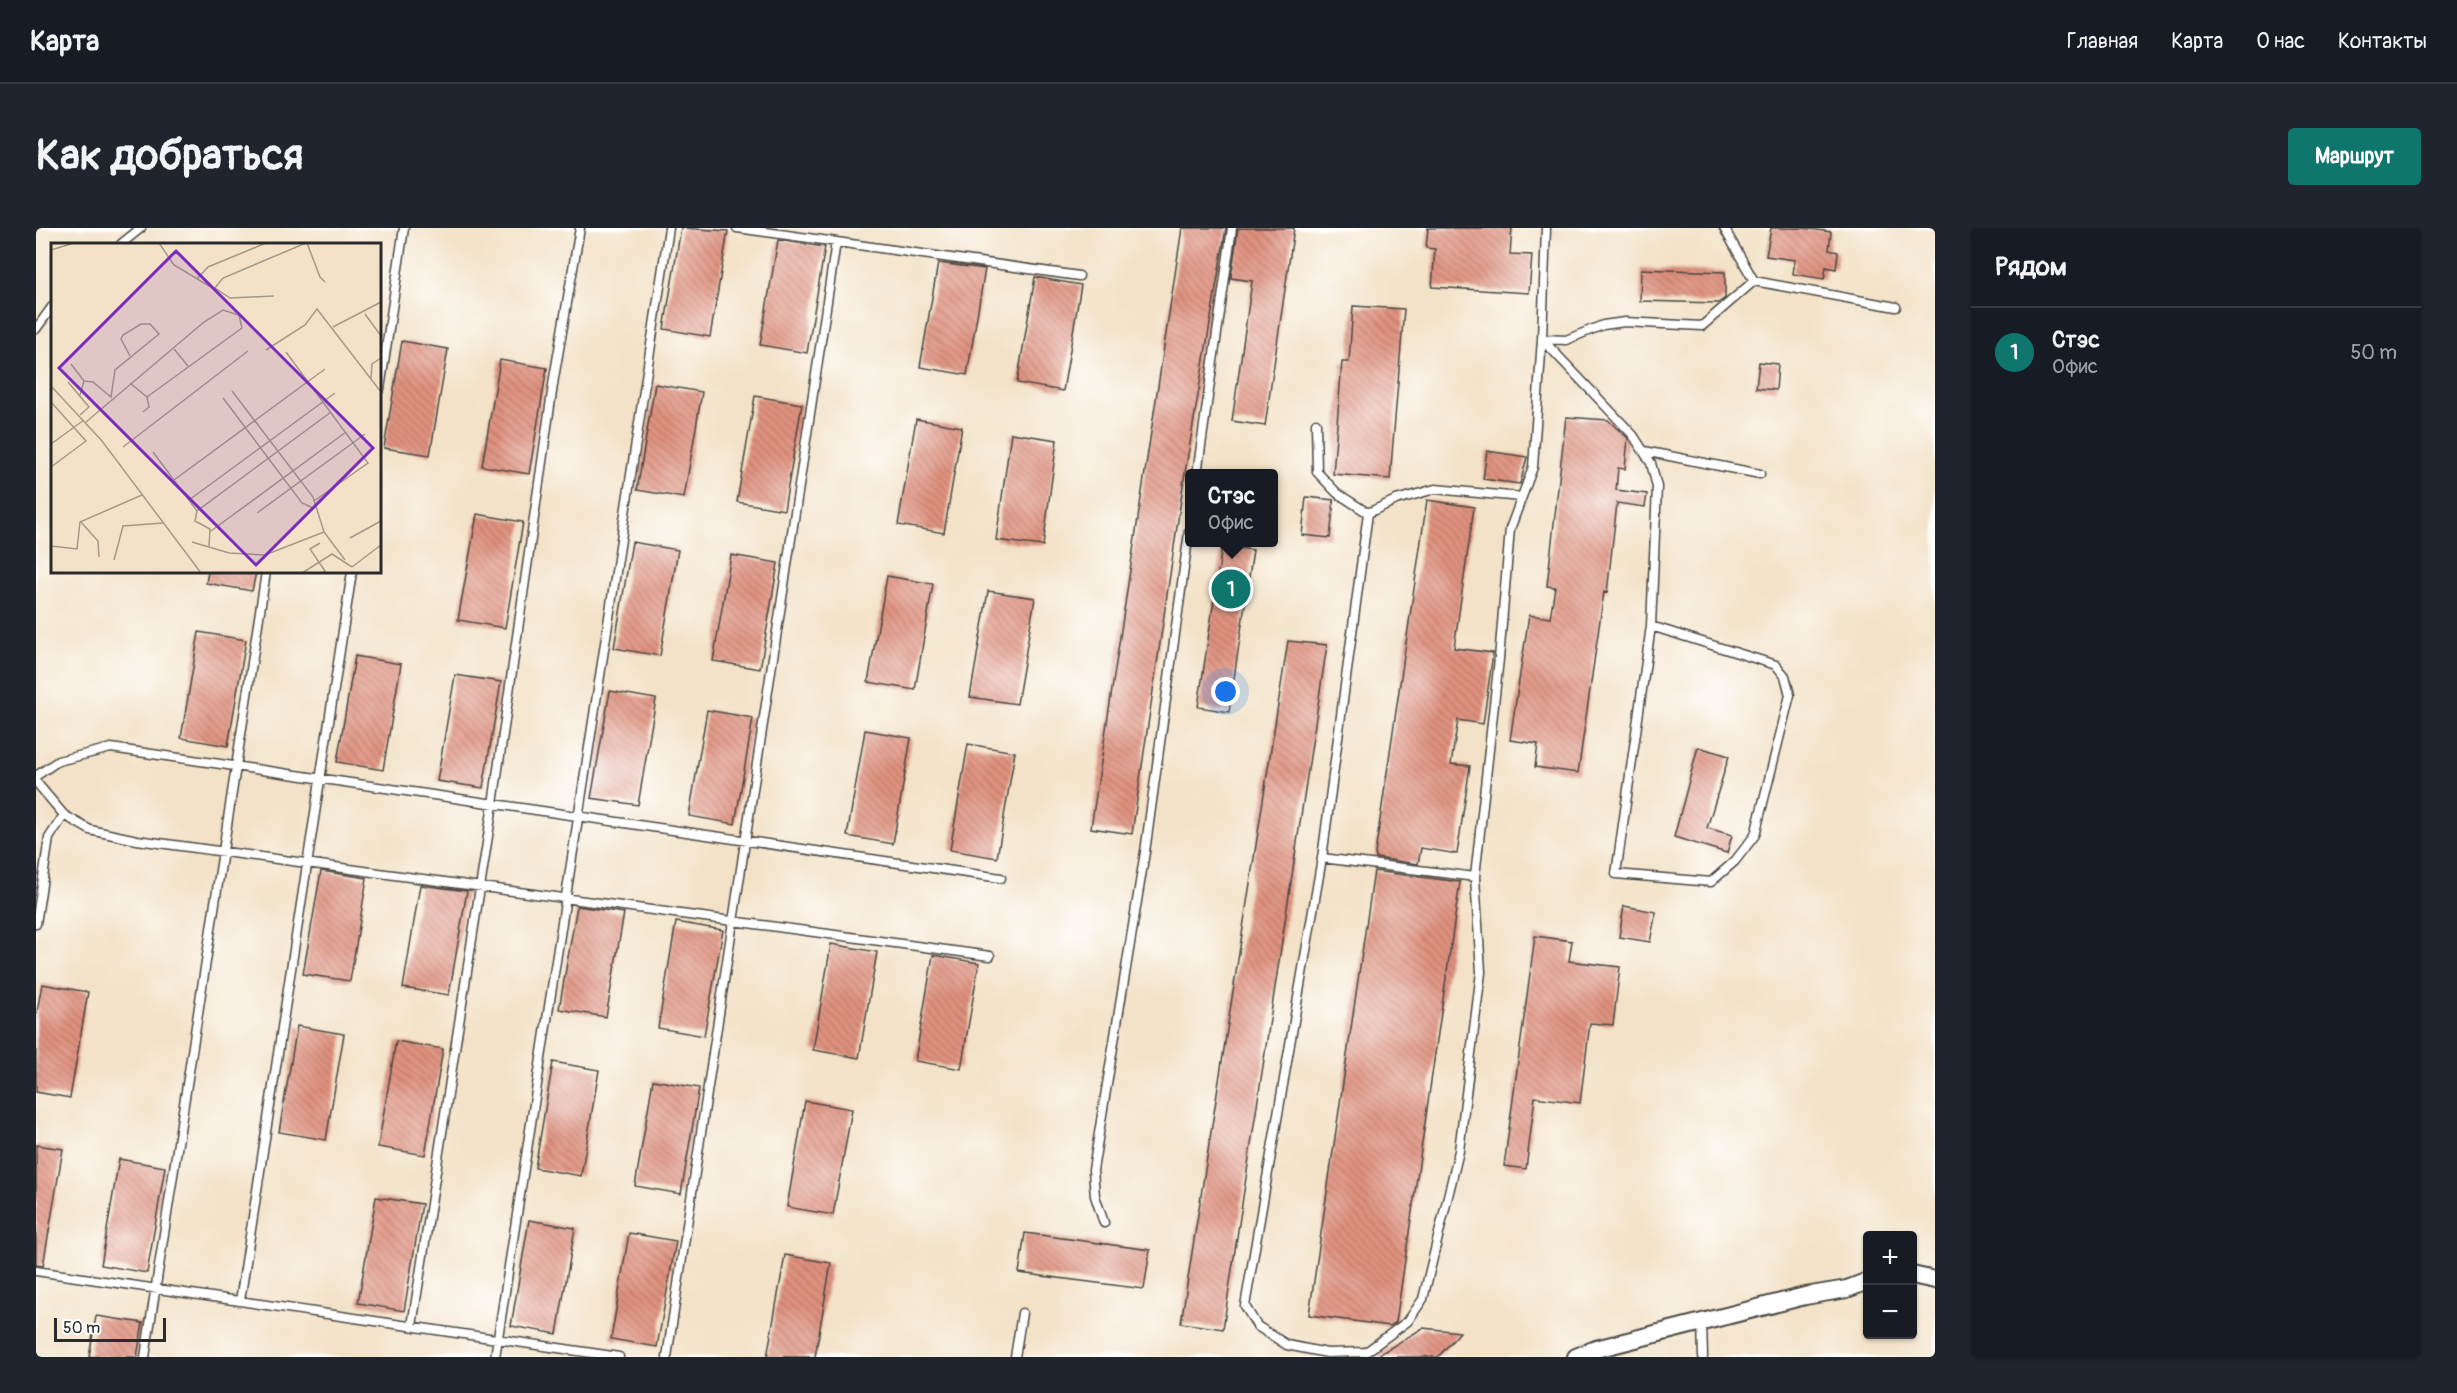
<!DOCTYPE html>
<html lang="ru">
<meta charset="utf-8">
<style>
body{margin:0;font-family:Pangolin,sans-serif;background:#20242c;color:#f1f3f6}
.controls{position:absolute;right:18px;bottom:18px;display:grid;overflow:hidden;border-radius:6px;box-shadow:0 2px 4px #0004}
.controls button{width:54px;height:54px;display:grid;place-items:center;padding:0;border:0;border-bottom:2px solid #363941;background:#171b24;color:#f1f3f6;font:30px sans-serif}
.scale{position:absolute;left:18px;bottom:15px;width:112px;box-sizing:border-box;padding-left:6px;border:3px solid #2b2b2b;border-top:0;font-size:16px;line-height:21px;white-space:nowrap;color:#2b2b2b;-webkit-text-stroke:4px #fff;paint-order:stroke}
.you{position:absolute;left:1190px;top:464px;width:21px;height:21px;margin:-15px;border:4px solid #fff;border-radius:50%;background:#1a73e8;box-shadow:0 0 0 9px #1a73e833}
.badge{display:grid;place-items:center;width:39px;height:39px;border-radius:50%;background:#0f766e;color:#fff;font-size:20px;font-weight:700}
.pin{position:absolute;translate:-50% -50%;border:3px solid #fff;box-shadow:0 2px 6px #0006}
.popup{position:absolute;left:1149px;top:241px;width:93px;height:78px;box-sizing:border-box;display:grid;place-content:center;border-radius:6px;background:#171b24;filter:drop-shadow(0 2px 4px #0005);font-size:20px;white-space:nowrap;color:#9ea1a6}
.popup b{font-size:22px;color:#f1f3f6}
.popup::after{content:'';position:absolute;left:50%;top:100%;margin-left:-12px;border:12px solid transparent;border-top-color:#171b24}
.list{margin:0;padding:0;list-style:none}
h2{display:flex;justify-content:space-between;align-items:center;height:78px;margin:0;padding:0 24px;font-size:26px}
h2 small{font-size:20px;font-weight:400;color:#9ea1a6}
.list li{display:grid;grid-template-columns:39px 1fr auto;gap:18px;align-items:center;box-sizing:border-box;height:90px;padding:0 24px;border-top:2px solid #363941}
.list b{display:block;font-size:22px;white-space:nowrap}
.list p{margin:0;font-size:20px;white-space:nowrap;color:#9ea1a6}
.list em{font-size:20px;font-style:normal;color:#9ea1a6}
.map{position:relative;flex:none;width:1899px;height:1129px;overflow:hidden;border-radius:6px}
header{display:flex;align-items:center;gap:36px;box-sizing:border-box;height:84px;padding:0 30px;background:#171b24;border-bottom:2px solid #363941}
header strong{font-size:28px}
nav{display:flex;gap:33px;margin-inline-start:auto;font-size:21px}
.intro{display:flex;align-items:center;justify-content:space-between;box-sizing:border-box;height:144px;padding:0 36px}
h1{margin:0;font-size:42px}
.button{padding:15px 27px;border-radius:6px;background:#0f766e;color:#fff;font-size:21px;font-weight:700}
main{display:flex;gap:36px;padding:0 36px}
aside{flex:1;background:#171b24;border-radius:6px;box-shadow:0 2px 4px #0004}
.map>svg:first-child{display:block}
.building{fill:url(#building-back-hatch)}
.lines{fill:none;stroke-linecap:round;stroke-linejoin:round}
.service-casing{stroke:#494642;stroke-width:11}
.minor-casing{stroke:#494642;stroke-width:20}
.service{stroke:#fff;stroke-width:8}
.minor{stroke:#fff;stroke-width:16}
.inset-road{fill:none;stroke:#a39989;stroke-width:1.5}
.view{fill:#7b2cbf;fill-opacity:0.15;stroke:#7b2cbf;stroke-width:3}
.inset-edge{fill:none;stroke:#2b2b2b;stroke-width:3}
</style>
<header>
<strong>Карта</strong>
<nav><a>Главная</a><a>Карта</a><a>О нас</a><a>Контакты</a></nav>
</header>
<div class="intro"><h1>Как добраться</h1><a class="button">Маршрут</a></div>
<main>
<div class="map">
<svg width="1899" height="1129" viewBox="0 0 1899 1129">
<defs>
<pattern id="building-back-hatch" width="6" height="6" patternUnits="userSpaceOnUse" patternTransform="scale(1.5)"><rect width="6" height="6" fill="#e0927f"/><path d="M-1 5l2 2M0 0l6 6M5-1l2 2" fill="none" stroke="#b67768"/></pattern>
</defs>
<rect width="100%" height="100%" fill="#fff"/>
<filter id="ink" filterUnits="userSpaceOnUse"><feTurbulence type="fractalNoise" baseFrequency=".0167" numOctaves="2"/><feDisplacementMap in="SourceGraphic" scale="12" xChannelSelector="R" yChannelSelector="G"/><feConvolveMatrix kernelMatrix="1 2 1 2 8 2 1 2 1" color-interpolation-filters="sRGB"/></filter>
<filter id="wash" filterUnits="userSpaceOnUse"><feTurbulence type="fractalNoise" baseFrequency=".008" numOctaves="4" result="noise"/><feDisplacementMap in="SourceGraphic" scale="24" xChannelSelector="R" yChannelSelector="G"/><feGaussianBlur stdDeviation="1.35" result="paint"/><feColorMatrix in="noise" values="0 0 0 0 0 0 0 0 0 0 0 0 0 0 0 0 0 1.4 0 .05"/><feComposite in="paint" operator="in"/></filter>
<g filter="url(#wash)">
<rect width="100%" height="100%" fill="#f3e2c7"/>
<g id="blocks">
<path class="building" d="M645 0 692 3 674 109 628 101Z
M1146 0H1190L1148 251 1096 606 1055 600Z
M1202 0H1258L1229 198 1196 193 1216 53 1195 50Z
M1392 0H1476L1474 26 1496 27 1493 65 1396 59 1399 21 1390 20Z
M1735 0H1768L1795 4 1793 22 1802 24 1800 41 1790 39 1788 51 1757 46 1759 32 1730 28Z
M742 12 789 19 771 125 724 117Z
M902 35 949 41 931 147 884 139Z
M1605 41 1689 44V70L1682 75 1604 73Z
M999 49 1045 57 1027 163 981 155Z
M1317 78 1368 81 1354 251 1297 246 1306 134H1313Z
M366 113 412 121 394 227 348 220Z
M464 132 511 140 493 246 446 238Z
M1723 134 1742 136 1740 162 1720 160Z
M619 156 666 164 648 270 601 262Z
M719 168 766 176 748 282 701 274Z
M1530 189 1572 192 1587 206 1592 210 1589 241 1582 240 1580 262 1611 266 1609 279 1581 275 1571 365 1568 364 1542 545 1499 539 1502 516 1474 512 1493 387 1514 390 1519 359 1511 358Z
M880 191 926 199 908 305 862 297Z
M975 205 1021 212 1007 318 960 312Z
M1451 223 1491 229 1484 256 1447 251Z
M1270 269 1298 272 1294 310 1266 307Z
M1391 272 1438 279 1418 420 1457 425 1447 496 1422 492 1415 536 1434 538 1421 626 1385 620 1382 636 1340 630 1339 626Z
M441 286 487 294 469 400 422 392Z
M596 314 642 322 624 428 578 420Z
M1186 318 1217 322 1193 484 1162 479Z
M695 327 742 335 724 441 677 433Z
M172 344H220L216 363 170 355Z
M851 348 897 356 879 462 832 454Z
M952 363 999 370 981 476 934 469Z
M163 404 210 412 192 518 145 510Z
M1252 413 1291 417 1187 1101 1145 1095Z
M319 428 365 436 347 542 301 534Z
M419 447 465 454 447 560 401 553Z
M574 463 620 471 602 577 555 570Z
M671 482 717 490 699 596 653 588Z
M829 502 875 510 857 616 811 608Z
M932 516 979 524 961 630 914 622Z
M1662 519 1693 528 1671 600 1696 607 1691 625 1638 609Z
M285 643 331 650 314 753 267 746Z
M1338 643 1424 654 1360 1094 1354 1098 1273 1087Z
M384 657 431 663 413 767 367 760Z
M541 678 588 685 570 789 523 781Z
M1588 678 1620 684 1614 714 1583 709Z
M640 694 687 702 668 808 622 800Z
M1499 708 1536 713 1533 733 1584 739 1577 797 1554 795 1544 875 1499 869 1490 941 1468 938Z
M795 716 841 724 823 830 777 822Z
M897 727 943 735 925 841 879 833Z
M6 756 52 764 34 870 0 864V789Z
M261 798 308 806 290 912 243 904Z
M360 813 407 821 389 927 342 919Z
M517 834 563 842 545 948 499 940Z
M617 852 663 860 645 966 599 958Z
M769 873 816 881 797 987 751 979Z
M0 917 27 921 7 1038 0 1037Z
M83 931 129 939 111 1045 65 1037Z
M340 969 386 976 368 1083 322 1075Z
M493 992 539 1000 521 1106 475 1098Z
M593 1005 640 1013 621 1119 575 1111Z
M989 1005 1114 1022 1108 1061 983 1045Z
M749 1027 795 1035 779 1129H731Z
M60 1088 107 1095 101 1129H53Z
M1387 1100 1424 1104 1402 1129H1339Z"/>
</g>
</g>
<g filter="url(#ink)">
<use href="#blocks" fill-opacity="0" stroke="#494642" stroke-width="1.5"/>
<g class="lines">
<g class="service-casing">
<path id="service" d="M701 0 1043 48
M1688 0 1718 53 1860 79
M85 16 105 0
M0 101 16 79
M1506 111 1597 207 1615 235 1621 259 1615 398 1580 646 1675 654 1699 633 1719 607 1754 467 1749 448 1740 437 1615 398
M1506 111 1530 112 1567 97 1589 94 1666 98 1718 53
M344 161 368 0
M1280 195 1281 244 1301 265 1332 285
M1608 223 1724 246
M1161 246 1196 0
M1332 285 1286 630 1209 1078 1221 1098 1251 1117 1291 1125 1330 1124 1372 1093 1387 1071 1423 923 1445 744 1439 649 1463 431 1474 301 1497 239 1506 111 1510 0
M1332 285 1360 272 1399 261 1485 269
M0 548 22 533 75 520 965 650
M0 554 28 587 54 602 101 612 954 728
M1286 630 1439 649
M0 696 13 610 28 587
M1068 995 1059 968 1057 942 1109 624 1153 304
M0 1043 583 1129
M204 1073 316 344
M1666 1094 1667 1129
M376 1098 457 576 518 150 544 0
M109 1129 230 344
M459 1129 633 0
M631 1129 800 14
M979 1129 986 1085"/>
</g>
<g class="minor-casing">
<path id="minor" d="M1876 1047 1899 1052
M1540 1129 1560 1121 1769 1068 1811 1061 1832 1053"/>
</g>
<use href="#service" class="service"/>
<use href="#minor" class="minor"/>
</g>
</g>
<g transform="translate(15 15)">
<rect width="330" height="330" fill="#f3e2c7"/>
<path class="inset-road" d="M108 0 123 22 163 46 172 35 255 0M256 0 269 34 274 39M0 7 23 0M146 36 157 24 215 0M164 45 179 55 223 53M314 71 330 93M282 84 330 59M123 106 137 123M215 107 254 82 266 66 330 149M235 109 317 220 263 258M20 121 33 138 29 152M320 136 321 121 330 115M33 138 42 139 60 154 64 127 108 91 99 81H90L72 92 70 96 79 113M17 139 38 164 29 172M79 140 96 154M0 143 51 198 150 330M181 148 262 254 273 289 294 317M172 155 251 260 262 265M0 159 35 198 0 224M92 169 98 164 96 154M35 179 153 79 172 67 188 72 191 85 96 154M0 201 33 177M72 204 197 108M102 209 146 268 144 278 159 286 158 304M123 237 274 126M138 257 284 150M146 268 280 169M206 270 314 191M30 279 47 298 48 314M160 288 295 189M299 295 330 278M141 299 178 310 214 312 273 289M269 300 259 306 274 328 271 330M0 303 26 306 29 279 91 252M63 317 72 283 112 280M301 324 330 302M251 330 281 311 301 324"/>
<path class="view" d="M125 8 322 205 205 322 8 125Z"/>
<rect width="330" height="330" class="inset-edge"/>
</g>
</svg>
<div class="controls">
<button>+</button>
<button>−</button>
</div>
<div class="scale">50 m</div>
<div class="you"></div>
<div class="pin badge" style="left:1195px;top:361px">1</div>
<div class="popup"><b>Стэс</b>Офис</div>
</div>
<aside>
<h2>Рядом<small></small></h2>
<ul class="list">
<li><span class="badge">1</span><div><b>Стэс</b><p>Офис</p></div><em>50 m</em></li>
</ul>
</aside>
</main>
